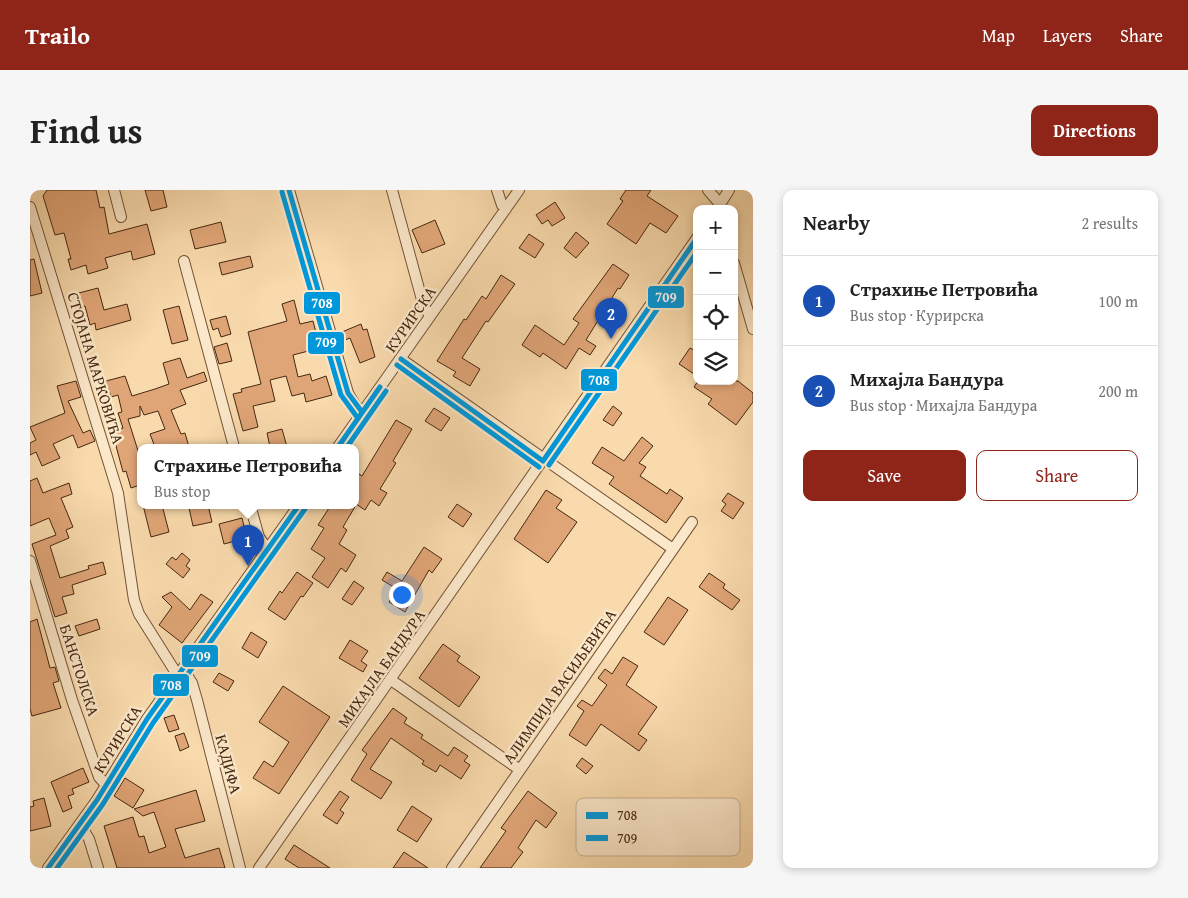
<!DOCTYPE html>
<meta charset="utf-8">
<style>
body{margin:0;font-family:"Gentium Book Plus",serif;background:#f6f6f6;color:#222}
.controls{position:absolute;right:15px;top:15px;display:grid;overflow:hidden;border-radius:10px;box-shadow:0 2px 8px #0003}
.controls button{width:45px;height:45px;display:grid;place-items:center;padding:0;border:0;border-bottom:1px solid #e0e0e0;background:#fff;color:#222;font:25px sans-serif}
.you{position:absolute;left:371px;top:404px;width:18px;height:18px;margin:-12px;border:4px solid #fff;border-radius:50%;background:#1a73e8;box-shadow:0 0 0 8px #1a73e833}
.badge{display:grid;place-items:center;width:32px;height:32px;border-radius:50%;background:#8f2418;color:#fff;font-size:16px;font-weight:700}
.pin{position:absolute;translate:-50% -41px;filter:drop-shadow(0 1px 2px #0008)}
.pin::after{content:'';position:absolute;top:26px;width:18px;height:15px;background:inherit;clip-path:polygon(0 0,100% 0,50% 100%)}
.popup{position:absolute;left:107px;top:254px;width:222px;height:65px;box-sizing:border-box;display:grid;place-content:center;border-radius:10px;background:#fff;filter:drop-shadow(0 1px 4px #0005);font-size:16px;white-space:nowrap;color:#767676}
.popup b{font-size:19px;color:#222}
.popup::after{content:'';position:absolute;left:50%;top:100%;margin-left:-10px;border:10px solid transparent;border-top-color:#fff}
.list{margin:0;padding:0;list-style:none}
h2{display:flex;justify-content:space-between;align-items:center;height:65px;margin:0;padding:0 20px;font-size:21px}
h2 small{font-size:16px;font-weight:400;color:#767676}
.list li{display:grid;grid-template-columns:32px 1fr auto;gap:15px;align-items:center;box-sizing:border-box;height:90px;padding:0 20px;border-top:1px solid #e0e0e0}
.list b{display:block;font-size:19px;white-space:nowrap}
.list p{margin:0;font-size:16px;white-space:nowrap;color:#767676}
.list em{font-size:16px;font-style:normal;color:#767676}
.actions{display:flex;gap:10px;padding:15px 20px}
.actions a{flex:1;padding:11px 0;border:1px solid #8f2418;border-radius:10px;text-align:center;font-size:18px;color:#8f2418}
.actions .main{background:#8f2418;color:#fff}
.icon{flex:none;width:28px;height:28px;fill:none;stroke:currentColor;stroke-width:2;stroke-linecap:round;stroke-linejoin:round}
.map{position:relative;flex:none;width:723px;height:678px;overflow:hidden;border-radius:10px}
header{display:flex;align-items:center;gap:30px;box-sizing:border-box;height:70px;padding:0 25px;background:#8f2418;color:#fff}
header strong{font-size:24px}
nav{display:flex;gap:28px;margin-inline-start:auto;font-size:18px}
.intro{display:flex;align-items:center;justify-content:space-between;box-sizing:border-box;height:120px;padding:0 30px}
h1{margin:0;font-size:35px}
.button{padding:12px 22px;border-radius:10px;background:#8f2418;color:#fff;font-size:18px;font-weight:700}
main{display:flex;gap:30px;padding:0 30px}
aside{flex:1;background:#fff;border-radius:10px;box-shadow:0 2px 8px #0003}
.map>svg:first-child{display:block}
.building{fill:#e0a577;stroke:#452811}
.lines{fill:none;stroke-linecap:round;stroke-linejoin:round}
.minor-casing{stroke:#725438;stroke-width:12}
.minor{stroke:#fbe7c9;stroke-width:10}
.bus-1-casing{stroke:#fbe7c9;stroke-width:9}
.bus-2-casing{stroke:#fbe7c9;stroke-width:9}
.bus-1{stroke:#0098da;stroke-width:5}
.bus-2{stroke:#0098da;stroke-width:5}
.labels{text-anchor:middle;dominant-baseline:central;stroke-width:5;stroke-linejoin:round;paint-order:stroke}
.street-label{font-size:16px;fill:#452811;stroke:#fbe7c9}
.key{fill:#fbe7c9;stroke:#c4ae92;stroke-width:1}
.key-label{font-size:14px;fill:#452811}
.line-badge{stroke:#fbe7c9;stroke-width:2}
.badge-label{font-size:14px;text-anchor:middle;font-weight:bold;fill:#fff}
</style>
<header>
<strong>Trailo</strong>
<nav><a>Map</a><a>Layers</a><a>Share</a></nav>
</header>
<div class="intro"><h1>Find us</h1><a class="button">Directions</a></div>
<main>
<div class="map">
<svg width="723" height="678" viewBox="0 0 723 678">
<rect width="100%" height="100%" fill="#f9daac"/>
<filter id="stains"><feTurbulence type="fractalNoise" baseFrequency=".004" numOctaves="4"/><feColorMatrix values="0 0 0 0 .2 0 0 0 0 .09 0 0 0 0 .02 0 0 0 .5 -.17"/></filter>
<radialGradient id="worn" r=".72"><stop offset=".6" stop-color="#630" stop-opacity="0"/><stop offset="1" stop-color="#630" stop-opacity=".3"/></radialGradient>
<path class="building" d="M17 0H66L70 18 74 17 79 44 117 34 125 64 103 70 101 61 75 68 78 78 58 84 56 75 41 80 38 69H41L34 43 25 45 13 6Z
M115 0H133L137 17 121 21Z
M596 0H621L617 6 648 26 636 43 620 33 606 54 577 34 593 11 590 9Z
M525 12 535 28 522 36 518 30 512 34 506 25Z
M405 30 415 54 392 63 382 40Z
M191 32 196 52 165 59 160 40Z
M546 42 559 53 546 68 534 58Z
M499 44 514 54 505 68 489 58Z
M220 66 223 77 192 85 189 73Z
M4 69 12 103 0 106V70Z
M583 74 599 85 590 99 588 98 556 150 566 156 560 165 549 158 536 179 513 163 510 167 492 155 505 135 534 155 549 133 543 129Z
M471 85 485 94 458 132 456 131 432 168 450 179 440 196 423 186 426 182 407 171 434 129 436 130 452 106 456 109Z
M68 98 74 120 97 114 101 130 66 140 65 133 60 135 55 116 48 118 45 104Z
M264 110 270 134 283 131 290 158 263 165 268 187 280 184 282 191 296 186 302 205 276 212 274 203 262 206 256 186 240 190 245 211 223 216 228 237 213 241 203 204 212 202 211 199 231 194 218 142 257 131 252 114Z
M149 116 158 150 142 154 133 120Z
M196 126 201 144 191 147 188 138 183 140 180 130Z
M331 134 333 140 337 139 345 167 330 173 320 148 315 150 312 142Z
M197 153 202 171 189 174 184 157Z
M660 158 667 162V186L649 174Z
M150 168 157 188 174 182 177 191 150 200 156 214 141 220 151 244 155 243 159 257H125L120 244 135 239 128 221 114 225 110 216V226L98 229 110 267V295L101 298 96 281 93 282 82 241 93 238 88 223 92 222 88 205 81 207 76 191 95 186 102 206 125 199 139 194 133 173Z
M46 191 51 207 38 211 53 243 60 240 65 251 48 258 43 245 23 254 30 268 12 276 6 262 0 265V253L6 250 0 237 35 223 27 196Z
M668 191H708L723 203V212L706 235 678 214 682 209 664 197Z
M583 216 592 223 583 236 573 230Z
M404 218 420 228 411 241 395 231Z
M366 230 382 239 363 271 366 273 350 299 357 303 349 316 341 310 335 320 326 314V282L332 286Z
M252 239 257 257H240L237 243Z
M612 247 623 256 609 273 616 277 610 286 637 304 640 299 653 308 636 333 579 294 584 287 562 273 572 257 594 271Z
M7 288 13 303 39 293 42 304 31 308 43 337 36 340 39 348 20 356 30 388 59 379 58 376 73 372 76 384 42 395 44 404 32 407 37 423 25 427 2 354 26 345 19 328 0 336V291Z
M516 300 532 310 526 318 547 332 518 373 484 349Z
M698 303 714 313 703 329 691 321 696 314 692 311Z
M427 314 442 324 433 337 418 327Z
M113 315H132L139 342 121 347Z
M172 315H178L182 332 163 336 159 318Z
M301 315H326L313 337 317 340 309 354 326 365 316 382 311 378 298 398 282 387 295 368 281 359 294 338 288 335Z
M212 328 217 348 194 354 189 334Z
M394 357 412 369 402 383 399 380 375 422 359 412 367 399 352 390 357 382 372 391Z
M152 363 160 370 156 376 160 379 153 388 136 374 142 367 146 370Z
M267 382 283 393 273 407 271 406 255 430 238 419 250 401 252 403Z
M679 383 695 394 693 398 710 410 702 420 669 397Z
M324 391 334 398 322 415 312 409Z
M141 402 160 420 171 404 183 412 152 453 129 435 142 417 132 407Z
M638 407 658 420 634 455 614 442Z
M7 429 20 478 25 477 29 491 23 493 31 518 2 526 0 519V432Z
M67 429 70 439 49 446 45 436Z
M221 442 237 452 228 468 212 458Z
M320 450 338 461 331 471 337 475 333 482 309 468Z
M413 454 430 466 427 471 450 487 429 517 389 488Z
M593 467 608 476 596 495 627 517 608 544 617 550 609 561 571 534 556 556 539 545 554 521 547 516 552 510 562 516 577 495 568 488 575 479 582 484Z
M189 483 204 491 198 501 183 492Z
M253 496 300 527 249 604 223 588 234 571 243 577 259 552 229 532Z
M363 518 377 528 374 533 393 545 391 548 418 566 424 557 438 566 434 571 440 575 431 589 410 575 406 582 392 574 394 571 361 548 340 579 362 592 351 609 321 590 337 564 332 560Z
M144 525 149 539 139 542 134 528Z
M154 543 159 557 150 561 145 546Z
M552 568 563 576 556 584 546 576Z
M53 578 59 592 42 599 44 604 38 606 42 618 33 622 21 592Z
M95 588 114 600 103 618 84 606Z
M166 600 175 631 145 639 155 668 189 658 195 678H87L74 636 103 627 109 647 114 646 119 663 136 657 124 622 113 626 104 619Z
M310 601 319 607 310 620 314 623 307 634 293 625Z
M498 601 527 623 516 638 506 630 488 658 493 662 481 678H450L476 641 471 638Z
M14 608 21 636 0 641V617L4 616 3 611Z
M382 616 402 629 387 652 367 640Z
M264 655 300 678H269L255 669Z
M374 662 398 678H363Z"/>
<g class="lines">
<g class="minor-casing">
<path id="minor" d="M84 0 91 27
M259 0 318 203 325 215 332 222
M362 0 394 117 400 125
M467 0 472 15 476 19
M678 0 690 14
M0 17 88 303 104 410 109 424 148 486
M687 19 699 0
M154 71 204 257
M704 73 723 139
M371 169 643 359
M308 257 489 0
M220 315 229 347 238 360
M0 371 42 510 69 587 76 595
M153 479 162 493 167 510 210 678
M361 490 490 580
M50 634 59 649 68 678
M18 678 67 610 117 529 269 315
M229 678 667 48
M422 678 662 332"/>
</g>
<use href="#minor" class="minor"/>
<g class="bus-1-casing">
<path id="bus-1" d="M259 0 318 203 332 222
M371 169 513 271
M308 257 350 197
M513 271 667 48
M18 678 67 610 117 529 269 315"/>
</g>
<g class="bus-2-casing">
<path id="bus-2" d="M252 2 311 205 327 227
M367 175 509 277
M317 257 356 201
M519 275 667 62
M27 678 73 614 123 533 275 319"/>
</g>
<use href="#bus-1" class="bus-1"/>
<use href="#bus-2" class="bus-2"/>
</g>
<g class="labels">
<g class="street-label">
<text transform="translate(380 129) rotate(-55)">КУРИРСКА</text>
<text transform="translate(66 178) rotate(73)">СТОЈАНА МАРКОВИЋА</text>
<text transform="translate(351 478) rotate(-55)">МИХАЈЛА БАНДУРА</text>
<text transform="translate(50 480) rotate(72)">БАНСТОЛСКА</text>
<text transform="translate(529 496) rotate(-55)">АЛИМПИЈА ВАСИЉЕВИЋА</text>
<text transform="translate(87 549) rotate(-58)">КУРИРСКА</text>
<text transform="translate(199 574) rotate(75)">КАДИФА</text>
</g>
</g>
<rect x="546" y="608" width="164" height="58" rx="8" class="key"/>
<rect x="556" y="622" width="22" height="7" fill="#0098da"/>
<rect x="556" y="645" width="22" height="6" fill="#0098da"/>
<g class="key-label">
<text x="587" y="630">708</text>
<text x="587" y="653">709</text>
</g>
<g class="line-badge">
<rect x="617" y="95" width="38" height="24" rx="5" fill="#0098da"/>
<rect x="273" y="101" width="38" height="24" rx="5" fill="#0098da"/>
<rect x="277" y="141" width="38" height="24" rx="5" fill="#0098da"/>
<rect x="550" y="178" width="38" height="24" rx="5" fill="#0098da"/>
<rect x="151" y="454" width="38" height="24" rx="5" fill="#0098da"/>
<rect x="122" y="483" width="38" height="24" rx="5" fill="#0098da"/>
</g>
<g class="badge-label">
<text x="636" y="112">709</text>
<text x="292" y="118">708</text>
<text x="296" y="157">709</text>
<text x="569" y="195">708</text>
<text x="170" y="471">709</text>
<text x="141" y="500">708</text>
</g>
<rect width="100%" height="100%" filter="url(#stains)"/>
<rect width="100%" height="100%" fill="url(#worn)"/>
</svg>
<div class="controls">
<button>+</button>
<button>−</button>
<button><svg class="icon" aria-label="locate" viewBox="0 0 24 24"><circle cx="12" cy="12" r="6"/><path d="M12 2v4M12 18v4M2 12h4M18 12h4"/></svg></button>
<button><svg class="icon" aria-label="layers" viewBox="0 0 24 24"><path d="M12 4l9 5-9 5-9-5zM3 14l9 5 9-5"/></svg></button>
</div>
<div class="you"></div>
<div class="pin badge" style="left:218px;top:376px;background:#1a4fb4">1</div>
<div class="popup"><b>Страхиње Петровића</b>Bus stop</div>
<div class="pin badge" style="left:581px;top:149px;background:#1a4fb4">2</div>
</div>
<aside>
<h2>Nearby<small>2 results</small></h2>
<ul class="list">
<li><span class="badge" style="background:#1a4fb4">1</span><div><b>Страхиње Петровића</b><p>Bus stop · Курирска</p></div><em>100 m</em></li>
<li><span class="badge" style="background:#1a4fb4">2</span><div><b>Михајла Бандура</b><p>Bus stop · Михајла Бандура</p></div><em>200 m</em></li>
</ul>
<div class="actions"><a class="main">Save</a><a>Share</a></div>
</aside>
</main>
